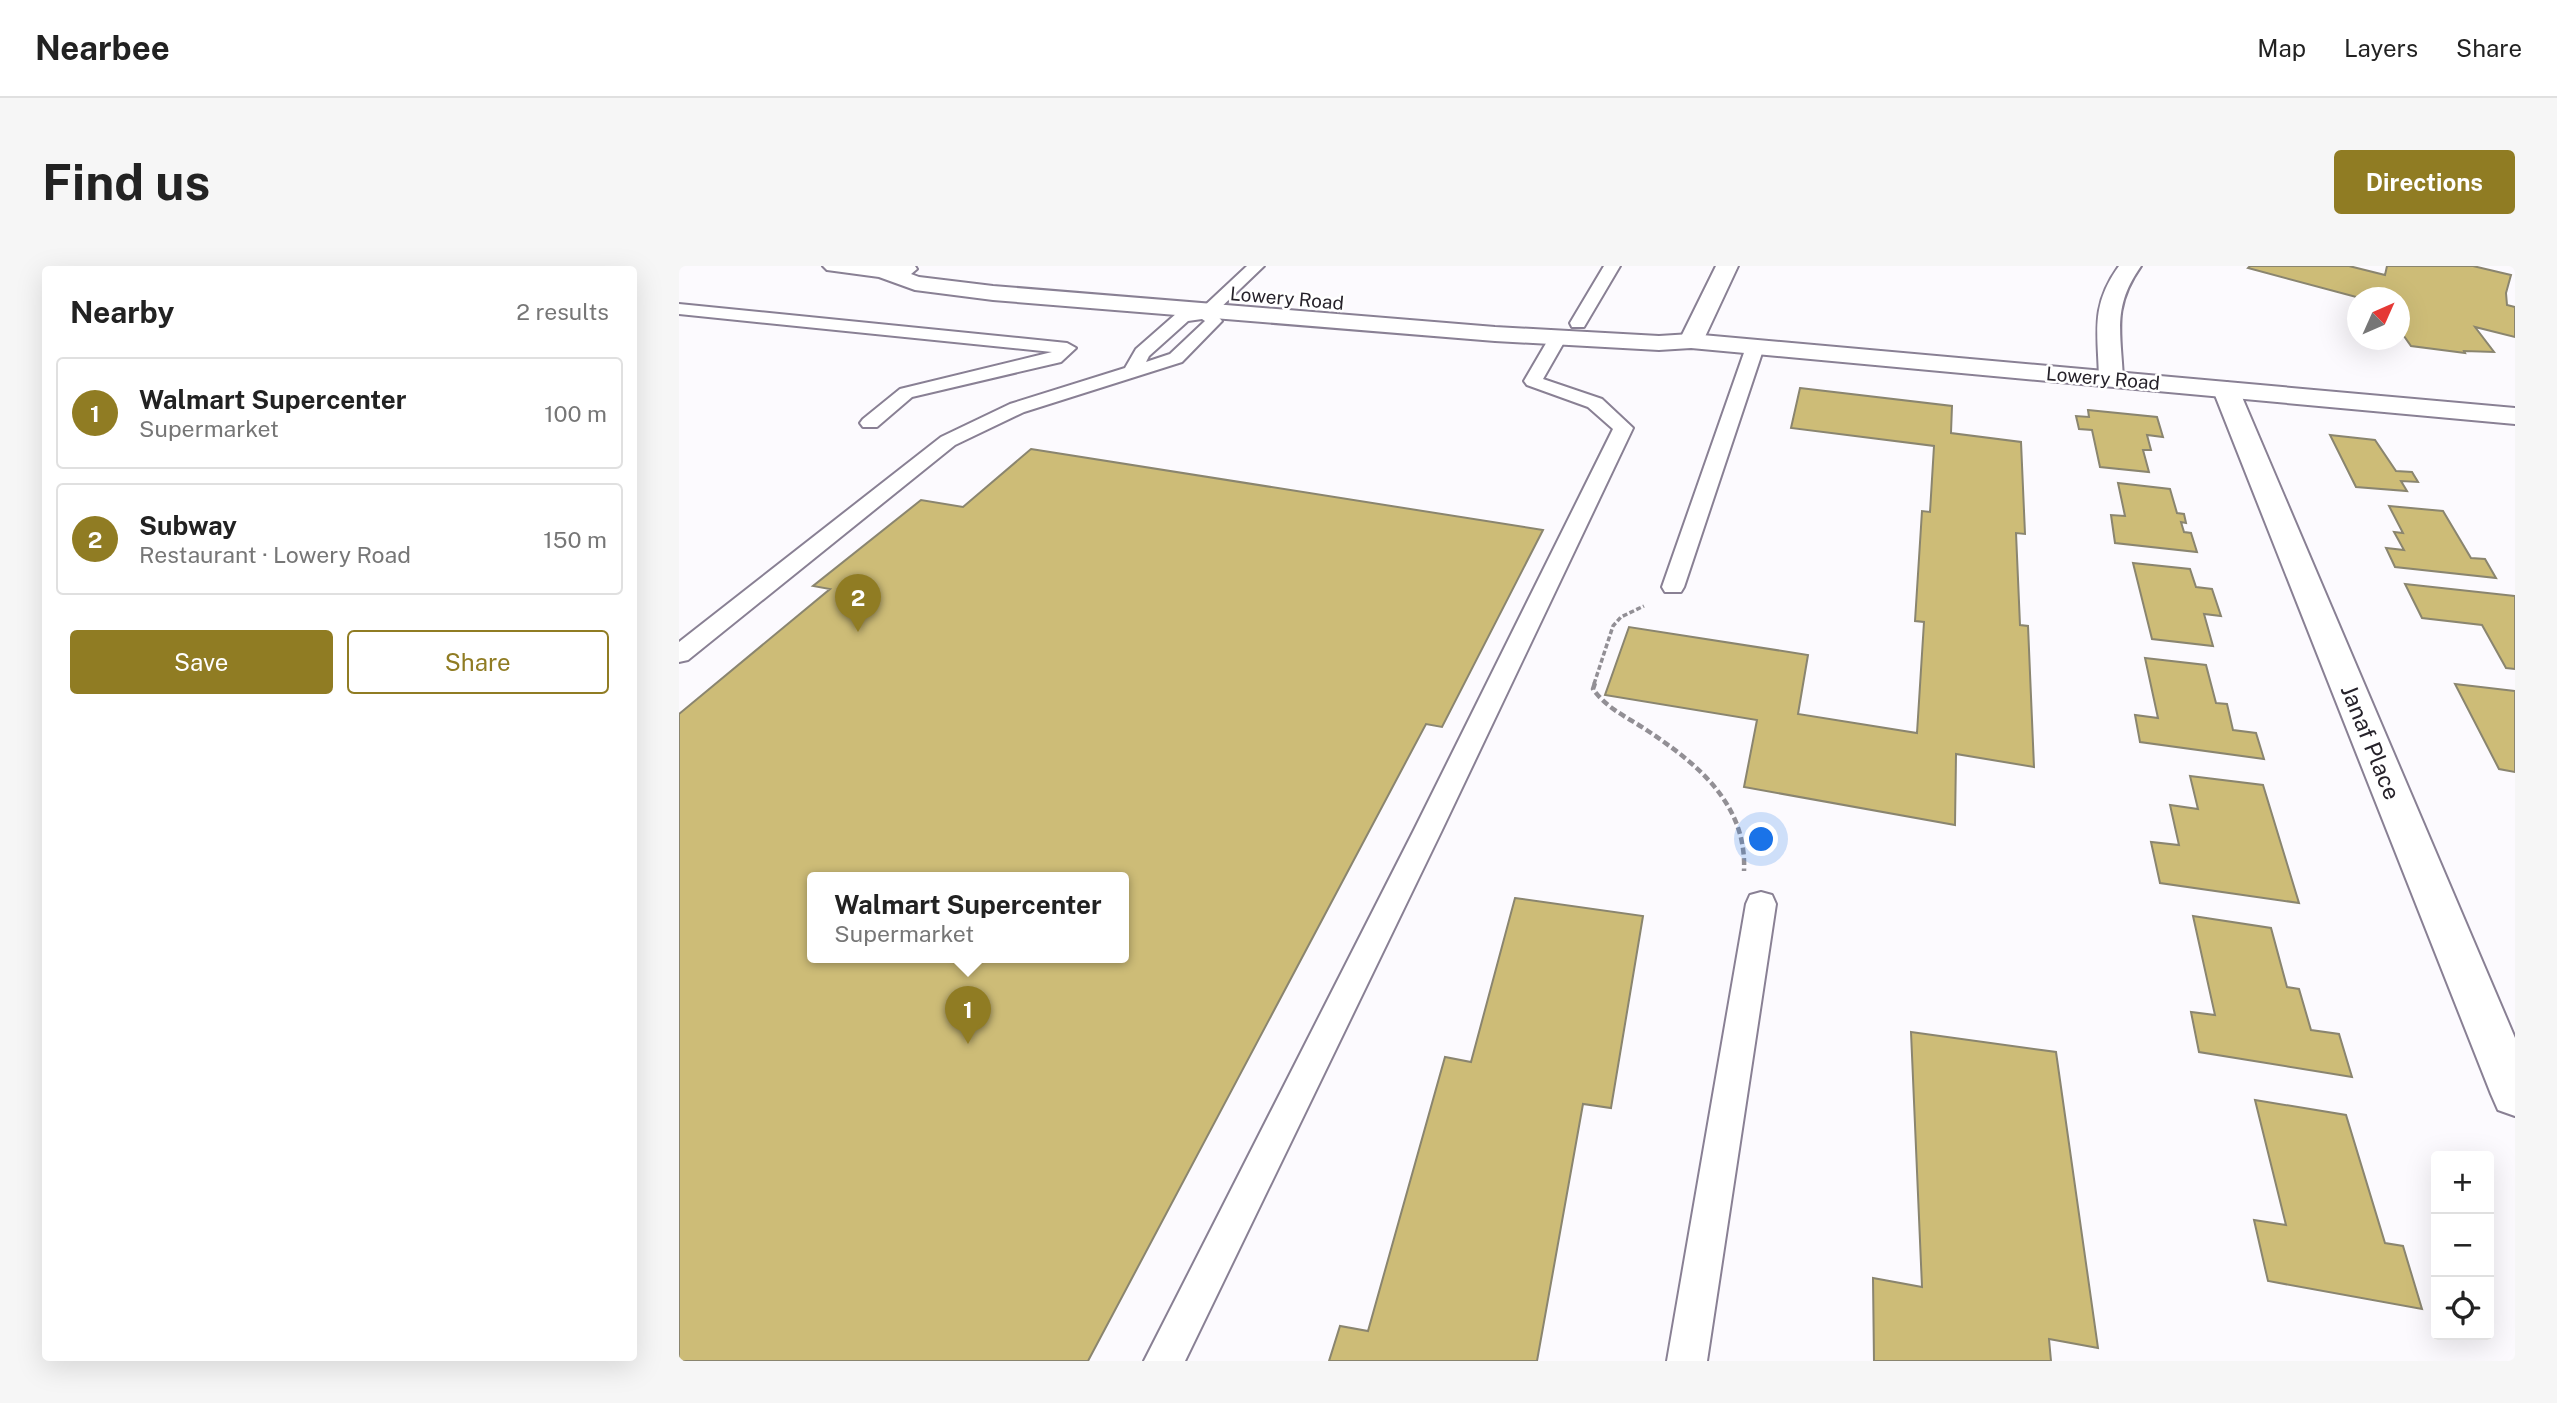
<!DOCTYPE html>
<meta charset="utf-8">
<style>
body{margin:0;font-family:"Public Sans",sans-serif;background:#f6f6f6;color:#222}
.controls{position:absolute;right:21px;bottom:21px;display:grid;overflow:hidden;border-radius:7px;box-shadow:0 7px 28px #0002}
.controls button{width:63px;height:63px;display:grid;place-items:center;padding:0;border:0;border-bottom:2px solid #e0e0e0;background:#fff;color:#222;font:35px sans-serif}
.compass{position:absolute;left:1668px;top:21px;width:63px;height:63px;border-radius:50%;background:#fff;box-shadow:0 7px 28px #0002;rotate:45deg}
.you{position:absolute;left:1083px;top:574px;width:24px;height:24px;margin:-18px;border:5px solid #fff;border-radius:50%;background:#1a73e8;box-shadow:0 0 0 10px #1a73e833}
.badge{display:grid;place-items:center;width:46px;height:46px;border-radius:50%;background:#907c23;color:#fff;font-size:23px;font-weight:700}
.pin{position:absolute;translate:-50% -58px;filter:drop-shadow(0 2px 4px #0008)}
.pin::after{content:'';position:absolute;top:37px;width:24px;height:21px;background:inherit;clip-path:polygon(0 0,100% 0,50% 100%)}
.popup{position:absolute;left:128px;top:606px;width:322px;height:91px;box-sizing:border-box;display:grid;place-content:center;border-radius:7px;background:#fff;filter:drop-shadow(0 2px 5px #0005);font-size:23px;white-space:nowrap;color:#767676}
.popup b{font-size:26px;color:#222}
.popup::after{content:'';position:absolute;left:50%;top:100%;margin-left:-14px;border:14px solid transparent;border-top-color:#fff}
.list{margin:0;padding:0;list-style:none}
h2{display:flex;justify-content:space-between;align-items:center;height:91px;margin:0;padding:0 28px;font-size:30px}
h2 small{font-size:23px;font-weight:400;color:#767676}
.list li{display:grid;grid-template-columns:46px 1fr auto;gap:21px;align-items:center;box-sizing:border-box;height:112px;margin:0 14px 14px;padding:0 14px;border:2px solid #e0e0e0;border-radius:7px}
.list b{display:block;font-size:26px;white-space:nowrap}
.list p{margin:0;font-size:23px;white-space:nowrap;color:#767676}
.list em{font-size:23px;font-style:normal;color:#767676}
.actions{display:flex;gap:14px;padding:21px 28px}
.actions a{flex:1;padding:16px 0;border:2px solid #907c23;border-radius:7px;text-align:center;font-size:24px;color:#907c23}
.actions .main{background:#907c23;color:#fff}
.icon{flex:none;width:38px;height:38px;fill:none;stroke:currentColor;stroke-width:2;stroke-linecap:round;stroke-linejoin:round}
.map{position:relative;flex:none;width:1836px;height:1095px;overflow:hidden;border-radius:7px}
header{display:flex;align-items:center;gap:42px;box-sizing:border-box;height:98px;padding:0 35px;background:#fff;border-bottom:2px solid #e0e0e0}
header strong{font-size:33px}
nav{display:flex;gap:38px;margin-inline-start:auto;font-size:24px}
.intro{display:flex;align-items:center;justify-content:space-between;box-sizing:border-box;height:168px;padding:0 42px}
h1{margin:0;font-size:49px}
.button{padding:18px 32px;border-radius:7px;background:#907c23;color:#fff;font-size:24px;font-weight:700}
main{display:flex;gap:42px;padding:0 42px}
aside{flex:1;background:#fff;border-radius:7px;box-shadow:0 7px 28px #0002}
.map>svg:first-child{display:block}
.building{fill:#cdbc77;stroke:#8a856f;stroke-width:2;fill-rule:evenodd}
.lines{fill:none;stroke-linecap:round;stroke-linejoin:round}
.service-casing{stroke:#898094;stroke-width:4}
.minor-casing{stroke:#898094;stroke-width:4}
.tertiary-casing{stroke:#898094;stroke-width:4}
.path-far1{stroke:#928f95;stroke-width:3.5;stroke-dasharray:5 2.5;stroke-linecap:butt}
.path{stroke:#928f95;stroke-width:4.5;stroke-dasharray:7 3.5;stroke-linecap:butt}
.service{fill:#fff;fill-rule:evenodd}
.minor{fill:#fff;fill-rule:evenodd}
.tertiary{fill:#fff;fill-rule:evenodd}
.labels{text-anchor:middle;dominant-baseline:central;stroke-width:5;stroke-linejoin:round;paint-order:stroke}
.far-street-label{font-size:19px;fill:#26222a;stroke:#fff}
.street-label{font-size:23px;fill:#26222a;stroke:#fff}
</style>
<header>
<strong>Nearbee</strong>
<nav><a>Map</a><a>Layers</a><a>Share</a></nav>
</header>
<div class="intro"><h1>Find us</h1><a class="button">Directions</a></div>
<main>
<aside>
<h2>Nearby<small>2 results</small></h2>
<ul class="list">
<li><span class="badge">1</span><div><b>Walmart Supercenter</b><p>Supermarket</p></div><em>100 m</em></li>
<li><span class="badge">2</span><div><b>Subway</b><p>Restaurant · Lowery Road</p></div><em>150 m</em></li>
</ul>
<div class="actions"><a class="main">Save</a><a>Share</a></div>
</aside>
<div class="map">
<svg width="1836" height="1095" viewBox="0 0 1836 1095">
<rect width="100%" height="100%" fill="#fcfafe"/>
<path class="building" d="M1571 0H1670L1706 9 1708 0H1794L1832 9 1827 27 1828 39 1836 41V71L1796 61 1815 86 1785 85 1786 87 1732 80 1720 63V32H1681L1569 2Z
M1121 122 1273 140 1272 167 1342 176 1346 268 1337 267 1341 359 1349 360 1355 501 1277 488 1276 559 1065 521 1078 454 926 429 950 361 1129 389 1119 448 1238 467 1245 356 1236 355 1243 245 1251 246 1255 180 1112 162Z
M1409 144 1478 151 1484 171 1468 169 1472 184H1464L1470 206 1421 201 1413 164 1400 163 1397 150 1410 151Z
M1651 169 1696 174 1717 205 1733 206 1739 216 1722 215 1728 225 1677 221Z
M352 183 864 264 763 461 747 458 409 1095H0V448L151 323 134 320 242 234 284 241ZM133 612H445V692H133Z
M1439 217 1491 223 1498 247 1505 248 1507 257 1502 256 1505 266 1512 267 1518 286 1436 277 1432 249 1446 250Z
M1710 240 1764 245 1792 292 1806 293 1817 312 1716 301 1707 282 1725 284 1715 266 1724 267Z
M1454 297 1511 303 1517 321 1533 323 1542 350 1525 348 1534 380 1473 373Z
M1726 318 1836 330V403L1827 402 1803 359 1743 352Z
M1466 392 1527 399 1537 437 1548 438 1554 464 1577 467 1585 493 1461 476 1456 449 1479 452Z
M1776 418 1836 425V506L1820 503Z
M1511 510 1584 519 1620 637 1481 617 1472 576 1500 579 1491 539 1519 543Z
M836 632 964 650 932 842 904 838 858 1095H650L661 1060 689 1065 766 791 792 796Z
M1514 650 1592 662 1608 721 1620 723 1632 764 1660 768 1673 811 1520 786 1512 746 1536 749Z
M1232 766 1377 786 1419 1082 1370 1073 1372 1095H1195L1194 1012 1243 1021Z
M1576 834 1667 849 1706 977 1724 980 1743 1043 1589 1015 1575 954 1607 959Z"/>
<g class="lines">
<g class="service-casing">
<path id="service" d="M568 0H585L536 47 543 55 503 96 345 146 276 179 9 394 0 396V376L262 171 331 138 446 102 457 83 498 47 522 43ZM523 53 526 55 491 88 467 96 470 90 509 55Z
M925 0H941L905 61H893L891 57Z
M0 38 388 77 397 82 382 96 233 131 198 161H184L181 157 184 153 221 123 373 86 0 48Z
M879 66 888 71 864 113 923 133 954 162 763 564 506 1095H465L735 564 934 163 909 141 848 119 845 115 873 67Z
M1076 76 1085 81 1005 321 1002 326H986L983 321 1067 81Z
M1082 626 1093 629 1097 638 1028 1095H988L1067 638 1071 629Z"/>
</g>
<g class="minor-casing">
<path id="minor" d="M1037 0H1059L1024 75 1020 80H1004L1000 75Z
M1440 0H1462C1433 41 1442 66 1444 113L1441 118 1432 120 1423 118 1420 113C1419 66 1411 40 1440 0Z
M1547 116 1556 119 1560 124 1836 772V850L1819 844 1812 828 1534 124 1538 119Z"/>
</g>
<g class="tertiary-casing">
<path id="tertiary" d="M144 0H236L238 3 232 8 240 11 314 20 816 61 980 70 1012 68 1836 142V158L1012 82 980 84 816 75 314 34 236 24 200 11 148 4Z"/>
</g>
<path class="path-far1" d="M915 418 934 360 942 351 965 340"/>
<path class="path" d="M916 417 914 423C928 443 950 452 969 465 1020 499 1068 539 1065 605"/>
<use href="#service" class="service"/>
<use href="#minor" class="minor"/>
<use href="#tertiary" class="tertiary"/>
</g>
<g class="labels">
<g class="far-street-label">
<text transform="translate(608 32) rotate(5)">Lowery Road</text>
<text transform="translate(1424 112) rotate(5)">Lowery Road</text>
</g>
<g class="street-label">
<text transform="translate(1692 476) rotate(68)">Janaf Place</text>
</g>
</g>
</svg>
<div class="controls">
<button>+</button>
<button>−</button>
<button><svg class="icon" aria-label="locate" viewBox="0 0 24 24"><circle cx="12" cy="12" r="6"/><path d="M12 2v4M12 18v4M2 12h4M18 12h4"/></svg></button>
</div>
<svg class="compass" viewBox="-18 -18 36 36"><path d="M0-13l5 13h-10z" fill="#e53935"/><path d="M0 13l5-13h-10z" fill="#767676"/></svg>
<div class="you"></div>
<div class="pin badge" style="left:289px;top:778px">1</div>
<div class="popup"><b>Walmart Supercenter</b>Supermarket</div>
<div class="pin badge" style="left:179px;top:366px">2</div>
</div>
</main>
